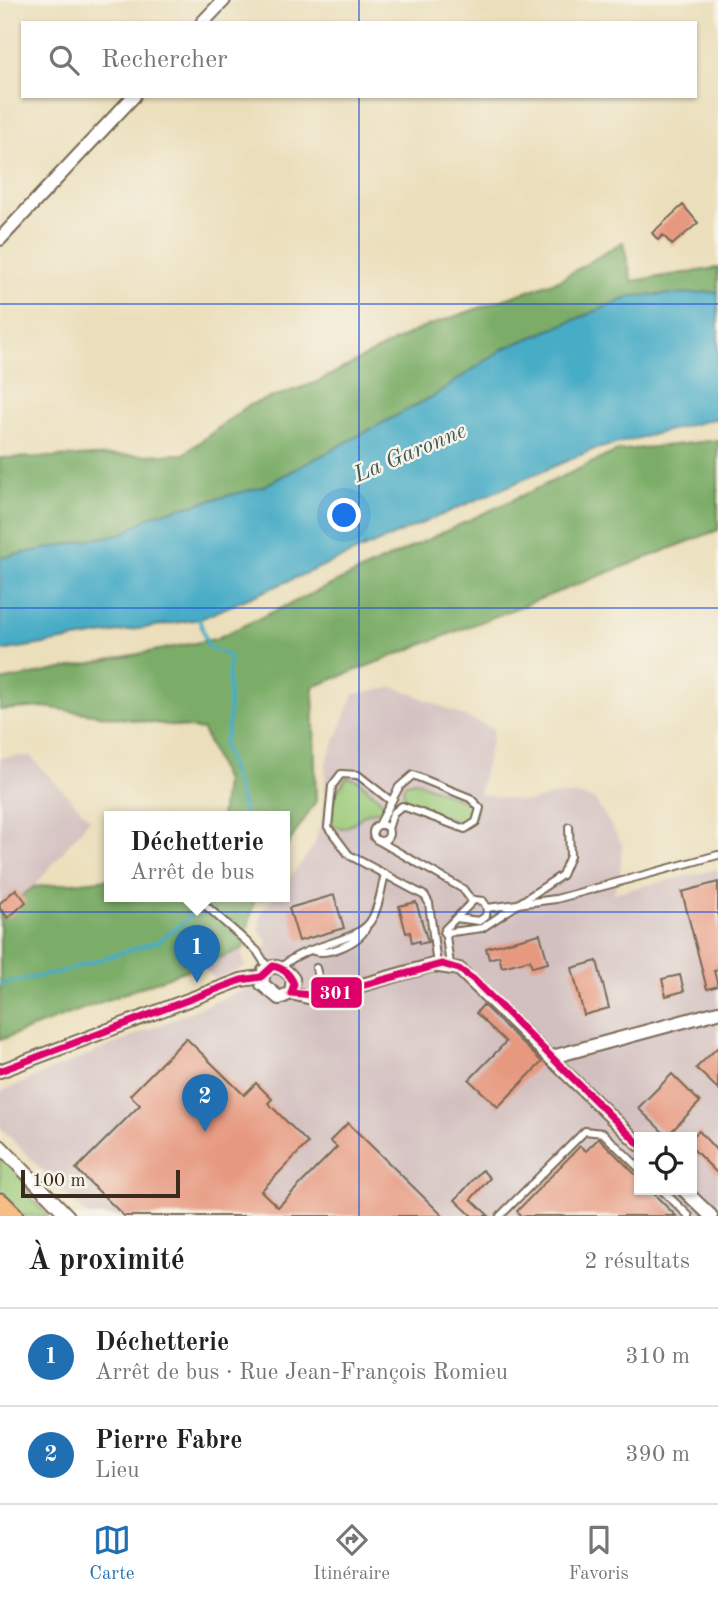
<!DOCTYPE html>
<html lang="fr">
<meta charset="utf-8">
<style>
body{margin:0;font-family:"Old Standard TT",serif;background:#f2f2f2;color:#222}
.controls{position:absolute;right:21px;bottom:21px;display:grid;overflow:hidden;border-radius:0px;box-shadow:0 2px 5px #0004}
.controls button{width:63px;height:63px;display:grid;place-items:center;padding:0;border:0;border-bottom:2px solid #e0e0e0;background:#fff;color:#222;font:35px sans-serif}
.scale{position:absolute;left:21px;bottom:18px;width:159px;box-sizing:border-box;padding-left:7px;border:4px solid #3b2a1e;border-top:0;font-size:19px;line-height:24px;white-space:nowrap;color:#3b2a1e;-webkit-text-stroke:5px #f7f3e8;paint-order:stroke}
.you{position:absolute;left:345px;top:516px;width:24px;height:24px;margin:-18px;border:5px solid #fff;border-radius:50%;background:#1a73e8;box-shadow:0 0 0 10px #1a73e833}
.badge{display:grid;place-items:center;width:46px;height:46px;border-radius:50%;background:#1f6fb2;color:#fff;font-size:23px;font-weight:700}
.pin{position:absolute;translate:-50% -58px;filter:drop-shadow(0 2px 4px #0008)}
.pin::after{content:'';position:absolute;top:37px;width:24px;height:21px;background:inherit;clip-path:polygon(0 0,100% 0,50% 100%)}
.popup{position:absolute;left:104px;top:811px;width:186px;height:91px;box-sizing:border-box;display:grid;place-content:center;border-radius:0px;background:#fff;filter:drop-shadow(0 2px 5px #0005);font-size:23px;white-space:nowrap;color:#767676}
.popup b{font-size:26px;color:#222}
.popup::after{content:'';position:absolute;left:50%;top:100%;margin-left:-14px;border:14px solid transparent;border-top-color:#fff}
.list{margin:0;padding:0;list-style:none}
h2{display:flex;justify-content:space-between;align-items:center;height:91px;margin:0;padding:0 28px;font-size:30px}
h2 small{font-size:23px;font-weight:400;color:#767676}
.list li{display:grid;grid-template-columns:46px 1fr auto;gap:21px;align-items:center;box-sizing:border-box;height:98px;padding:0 28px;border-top:2px solid #e0e0e0}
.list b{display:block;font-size:26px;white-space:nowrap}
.list p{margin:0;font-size:23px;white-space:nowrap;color:#767676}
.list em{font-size:23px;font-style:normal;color:#767676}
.icon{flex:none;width:38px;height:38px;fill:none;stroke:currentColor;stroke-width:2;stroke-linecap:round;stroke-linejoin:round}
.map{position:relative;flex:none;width:718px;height:1216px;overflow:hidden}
.search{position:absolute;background:#fff;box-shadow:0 2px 5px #0004;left:21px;right:21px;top:21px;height:77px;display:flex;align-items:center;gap:18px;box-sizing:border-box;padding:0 24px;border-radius:0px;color:#767676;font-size:26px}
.sheet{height:287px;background:#fff}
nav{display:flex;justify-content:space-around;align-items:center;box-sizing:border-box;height:98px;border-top:2px solid #e0e0e0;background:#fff;font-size:19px;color:#767676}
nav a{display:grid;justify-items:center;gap:4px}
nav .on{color:#1f6fb2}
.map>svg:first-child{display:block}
.industrial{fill:#d2bfbf;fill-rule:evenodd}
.green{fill:#9ac977;stroke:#6a7a4a;stroke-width:2}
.forest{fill:#7bad68;stroke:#5b6c43;stroke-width:2}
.water{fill:#47acc6;stroke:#416b72;stroke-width:2}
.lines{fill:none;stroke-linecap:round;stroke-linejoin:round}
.stream{stroke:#47acc6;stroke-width:3.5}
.building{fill:#e79980}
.lane-casing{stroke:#796955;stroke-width:10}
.street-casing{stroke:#796955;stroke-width:16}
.primary-casing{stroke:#796955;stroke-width:23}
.lane{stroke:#fff;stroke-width:6}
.street{stroke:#fff;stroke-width:12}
.primary{stroke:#f6be86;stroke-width:19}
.bus-1-casing{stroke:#f7f3e8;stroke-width:12}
.bus-1{stroke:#dc006b;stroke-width:7}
.grid{fill:none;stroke:#1d4ed8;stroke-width:2;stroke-opacity:0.55}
.labels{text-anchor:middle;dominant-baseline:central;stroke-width:5;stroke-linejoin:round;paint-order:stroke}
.water-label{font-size:23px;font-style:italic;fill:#3f5859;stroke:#f7f3e8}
.line-badge{stroke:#f7f3e8;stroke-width:2.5}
.badge-label{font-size:19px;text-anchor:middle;font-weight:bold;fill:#fff}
</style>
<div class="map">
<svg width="718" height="1216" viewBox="0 0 718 1216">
<rect width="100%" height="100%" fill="#f7f3e8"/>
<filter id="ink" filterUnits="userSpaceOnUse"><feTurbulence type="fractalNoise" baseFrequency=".0143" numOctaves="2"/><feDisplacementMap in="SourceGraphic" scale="14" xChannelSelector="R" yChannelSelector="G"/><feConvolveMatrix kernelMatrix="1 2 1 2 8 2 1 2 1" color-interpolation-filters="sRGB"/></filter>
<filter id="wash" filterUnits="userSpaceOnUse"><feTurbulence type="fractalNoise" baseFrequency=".00686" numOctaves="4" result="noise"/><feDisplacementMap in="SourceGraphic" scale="28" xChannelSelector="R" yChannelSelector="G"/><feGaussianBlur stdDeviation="1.57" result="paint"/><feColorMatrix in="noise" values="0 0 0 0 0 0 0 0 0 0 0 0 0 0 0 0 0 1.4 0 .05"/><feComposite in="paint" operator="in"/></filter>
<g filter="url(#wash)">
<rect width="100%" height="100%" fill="#ebdfbb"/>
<path class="industrial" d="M396 687 494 729 479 794 528 802 557 795H578L595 800 622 844 620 872 613 893 718 869V1216H88L0 1127V1092L250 987 268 943 259 930 261 913 274 897H284L285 884 314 846 324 811 326 763 354 694ZM639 1137H692V1190H639Z
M30 756 90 819 34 887 0 911V757Z
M218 931 241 951 246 967 215 979 194 959Z"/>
<path class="green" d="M347 777 358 780 385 804 382 810C379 811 375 811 371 812 357 815 346 838 332 823L334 796Z
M415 781 470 803 476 811 474 820 462 824 405 800 403 788 406 783Z
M0 1155 32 1188 27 1194 48 1216H20L0 1196Z"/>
<path class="forest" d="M623 242 632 281 718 268V292L633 296 503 349 434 396 262 487 153 515 124 533 0 558V458L184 454 249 405 315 383 419 329 559 280Z
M718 440V530L313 687 316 801 285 849 284 817H221L225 782 203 730 44 707 0 710V681L215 639 617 451Z
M109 879 110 897H255L243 949 0 1040V911L34 887Z"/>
<path class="water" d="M718 292V418L592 450 200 619 0 651V558L124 533 153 515 262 487 434 396 503 349 633 296Z"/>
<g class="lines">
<path class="stream" d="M198 615 208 647 230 656C225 681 235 721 223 743L246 817
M0 984 57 973 159 941 191 916 206 897"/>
</g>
<g id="blocks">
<path class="building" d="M683 205 698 223 672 245 663 235 658 240 652 233Z
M718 882V970L714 971 718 986 707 989 682 892Z
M16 889 26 902 8 918 0 909V903Z
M334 895 344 928 299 941 289 908Z
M416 902 428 942 419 944V941L412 943 410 932 406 933 399 906Z
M540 934 548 963 532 967 530 960 502 967 499 956 489 959 486 948Z
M597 961 609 1008 584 1015 572 968Z
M680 975 684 991 666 996 662 979Z
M483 1005 542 1062 498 1107 469 1080 506 1042 476 1013Z
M186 1038 244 1095 256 1083 272 1099 268 1103 308 1143 261 1191 278 1207 337 1147 330 1141 348 1123 443 1216H124L76 1169 140 1105 130 1095Z
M718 1047V1089L696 1068Z
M672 1074 700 1102 667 1136 638 1108Z
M699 1131 718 1152V1174L692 1148V1137Z
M599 1138 639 1178V1190H650L676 1216H521L517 1211 580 1146 586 1151Z
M482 1170 490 1178 471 1199 489 1216H472L455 1200Z"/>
</g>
</g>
<g filter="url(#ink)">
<use href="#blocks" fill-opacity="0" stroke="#796955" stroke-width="2"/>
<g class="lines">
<g class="lane-casing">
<path id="lane" d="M391 801 358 775 341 774 332 786 328 827 349 855 425 896 429 903 437 965
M379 825 399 787 413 775 470 798 480 808 476 822 465 829 402 806 393 813 388 829
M373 833a8 8 0 1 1 16 0a8 8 0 1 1-16 0Z
M379 841 463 889 472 901
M196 897 257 951 268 968
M487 908 556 899 718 855
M444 933 482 928 562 875 570 856 569 827
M311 950C326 957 359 943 366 928
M450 965 445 929 474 900 483 901 487 908 486 916 479 921 456 918
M281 968C302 944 354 944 370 922 379 909 381 889 385 874
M316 968 323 996
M662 1190 689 1216
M500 1216 585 1131 603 1133 639 1168"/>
</g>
<g class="street-casing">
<path id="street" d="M202 23 224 0
M0 239 134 96
M291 993 293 979C286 969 275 962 264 971L262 984 279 998 291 993 308 997 323 996 433 965 459 969 639 1144
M552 1057 718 1012
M0 1071 241 980 261 977
M0 1146 68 1216
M684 1190 711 1216"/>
</g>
<g class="primary-casing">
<path id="primary" d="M0 1203 13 1216"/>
</g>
<use href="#lane" class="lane"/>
<use href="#street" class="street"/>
<use href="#primary" class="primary"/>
<g class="bus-1-casing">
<path id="bus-1" d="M0 1071 241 980 261 977 273 966C284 968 290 974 294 984L291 993 323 996 442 964 459 969 473 979 639 1144"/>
</g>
<use href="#bus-1" class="bus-1"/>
</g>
</g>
<path class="grid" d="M359 0V23M359 96V1216M0 304H718M0 608H718M0 912H718"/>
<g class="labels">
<g class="water-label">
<text transform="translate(410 453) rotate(-23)">La Garonne</text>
</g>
</g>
<rect class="line-badge" x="310" y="976" width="53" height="33" rx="7" fill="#dc006b"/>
<g class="badge-label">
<text x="336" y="999">301</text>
</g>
</svg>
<div class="controls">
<button><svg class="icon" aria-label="locate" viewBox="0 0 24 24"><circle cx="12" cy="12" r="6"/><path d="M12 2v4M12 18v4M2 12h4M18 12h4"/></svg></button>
</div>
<div class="scale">100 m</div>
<div class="you"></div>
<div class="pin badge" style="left:197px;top:983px">1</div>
<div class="popup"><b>Déchetterie</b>Arrêt de bus</div>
<div class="pin badge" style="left:205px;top:1132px">2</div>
<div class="search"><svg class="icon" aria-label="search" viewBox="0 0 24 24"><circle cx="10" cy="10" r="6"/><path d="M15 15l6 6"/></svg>Rechercher</div>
</div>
<section class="sheet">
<h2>À proximité<small>2 résultats</small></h2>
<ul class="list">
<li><span class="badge">1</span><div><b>Déchetterie</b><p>Arrêt de bus · Rue Jean-François Romieu</p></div><em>310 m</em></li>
<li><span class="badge">2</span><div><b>Pierre Fabre</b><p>Lieu</p></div><em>390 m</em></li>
</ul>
</section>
<nav>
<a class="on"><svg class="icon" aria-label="map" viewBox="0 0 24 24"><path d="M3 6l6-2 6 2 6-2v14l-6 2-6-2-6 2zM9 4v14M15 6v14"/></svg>Carte</a>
<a><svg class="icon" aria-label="directions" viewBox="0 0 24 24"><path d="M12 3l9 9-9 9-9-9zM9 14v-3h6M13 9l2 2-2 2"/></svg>Itinéraire</a>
<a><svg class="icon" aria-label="saved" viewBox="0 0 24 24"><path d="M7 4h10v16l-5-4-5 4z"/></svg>Favoris</a>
</nav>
